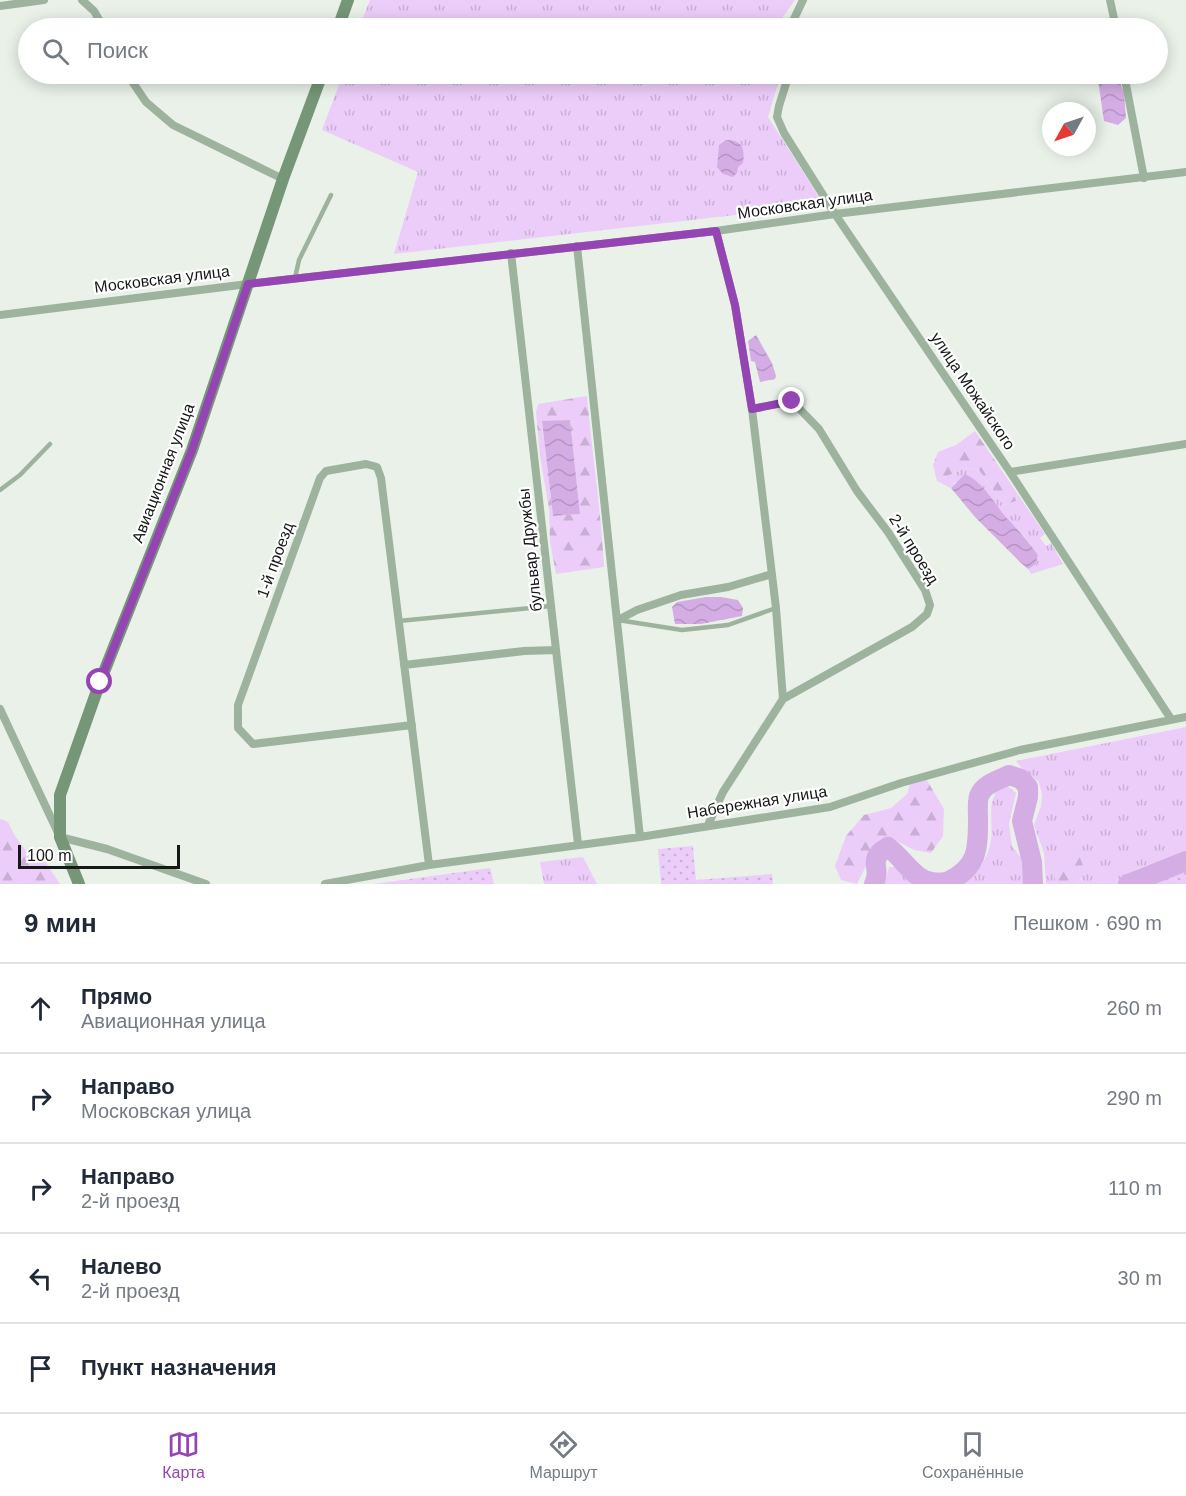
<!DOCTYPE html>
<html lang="ru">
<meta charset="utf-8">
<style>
body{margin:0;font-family:Arial,sans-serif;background:#f2f2f3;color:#1f2937}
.compass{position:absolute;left:1042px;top:102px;width:54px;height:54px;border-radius:50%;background:#fff;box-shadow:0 3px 15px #0003;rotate:230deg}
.scale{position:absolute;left:18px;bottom:15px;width:162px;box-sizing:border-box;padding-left:6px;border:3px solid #151816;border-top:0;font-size:16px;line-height:21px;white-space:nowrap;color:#151816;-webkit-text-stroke:4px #fff;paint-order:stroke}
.stop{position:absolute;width:18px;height:18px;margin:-14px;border:4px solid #9544b3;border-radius:50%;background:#fff}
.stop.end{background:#9544b3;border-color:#fff;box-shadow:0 2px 6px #0008}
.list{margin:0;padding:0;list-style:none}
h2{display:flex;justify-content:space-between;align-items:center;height:78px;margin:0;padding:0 24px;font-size:26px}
h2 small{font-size:20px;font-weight:400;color:#747a83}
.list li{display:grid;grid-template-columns:39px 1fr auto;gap:18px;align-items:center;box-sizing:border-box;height:90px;padding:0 24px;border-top:2px solid #e0e1e3}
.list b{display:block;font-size:22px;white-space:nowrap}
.list p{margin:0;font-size:20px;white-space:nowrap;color:#747a83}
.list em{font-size:20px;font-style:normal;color:#747a83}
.icon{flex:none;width:33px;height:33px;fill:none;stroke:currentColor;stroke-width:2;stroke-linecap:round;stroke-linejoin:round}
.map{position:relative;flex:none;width:1186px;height:884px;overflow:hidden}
.search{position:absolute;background:#fff;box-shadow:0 3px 15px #0003;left:18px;right:18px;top:18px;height:66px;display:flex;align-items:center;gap:15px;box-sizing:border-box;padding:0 21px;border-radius:33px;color:#747a83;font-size:22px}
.sheet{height:528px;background:#fff}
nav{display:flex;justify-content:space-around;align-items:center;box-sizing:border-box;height:84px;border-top:2px solid #e0e1e3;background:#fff;font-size:16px;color:#747a83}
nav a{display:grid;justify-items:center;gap:3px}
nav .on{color:#9544b3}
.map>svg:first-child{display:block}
.grass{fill:url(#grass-tufts)}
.forest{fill:url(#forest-firs);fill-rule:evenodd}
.garden{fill:url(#garden-dots)}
.water{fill:url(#water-waves)}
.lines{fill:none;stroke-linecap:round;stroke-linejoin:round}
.river{stroke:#d4ade4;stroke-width:20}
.lane{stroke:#9db39e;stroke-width:4.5}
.street{stroke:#9db39e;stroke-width:8}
.secondary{stroke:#759677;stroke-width:12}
.route{stroke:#9544b3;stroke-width:8}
.labels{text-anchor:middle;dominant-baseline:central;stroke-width:4.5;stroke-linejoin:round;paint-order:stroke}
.street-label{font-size:16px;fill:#151816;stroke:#fff}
</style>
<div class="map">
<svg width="1186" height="884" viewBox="0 0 1186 884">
<defs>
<pattern id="grass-tufts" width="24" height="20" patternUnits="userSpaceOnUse" patternTransform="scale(1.5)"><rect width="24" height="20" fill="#eccdf9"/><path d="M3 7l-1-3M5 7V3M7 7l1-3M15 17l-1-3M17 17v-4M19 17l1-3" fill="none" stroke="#caafd5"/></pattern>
<pattern id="forest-firs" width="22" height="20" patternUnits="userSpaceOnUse" patternTransform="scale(1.5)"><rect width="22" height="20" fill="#eccdf9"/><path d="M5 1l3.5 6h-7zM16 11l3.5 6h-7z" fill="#caafd5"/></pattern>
<pattern id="garden-dots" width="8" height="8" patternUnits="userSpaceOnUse" patternTransform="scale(1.5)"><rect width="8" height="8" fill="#eccdf9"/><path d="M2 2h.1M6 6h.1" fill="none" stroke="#caafd5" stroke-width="1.8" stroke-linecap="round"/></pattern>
<pattern id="water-waves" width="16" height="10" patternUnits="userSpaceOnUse" patternTransform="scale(1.5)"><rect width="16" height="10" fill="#d4ade4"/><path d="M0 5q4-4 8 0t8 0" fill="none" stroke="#b594c3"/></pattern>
</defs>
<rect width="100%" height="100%" fill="#e9f1e9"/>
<path class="grass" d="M370 0H795L783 17V28H359Z
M343 74H781L768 117 824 205 394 254 418 172 322 130Z
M964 468 979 470 1004 505 1016 501 1017 493 1045 534 1040 538 1046 546 1051 543 1063 564 1031 574 1028 569 1036 564 1038 555C1016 521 988 505 955 482L951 488 937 481Z
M1186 727V851L1135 870 1117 884H1077L1083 877 1055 881 1057 884H1046L1044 853 1034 825 1041 806 1042 795 1039 782 1023 770 1016 761Z
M1005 784 1016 793 1009 824 1012 846 1022 859 1026 877 1024 884H960C977 873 988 860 991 840 994 821 984 796 1005 784Z
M583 857 597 884H544L540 862Z
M889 867H896L920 884H885Z"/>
<path class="forest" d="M587 396C592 453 601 510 604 567L556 574 550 542 549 509 540 456 536 412 538 404ZM570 420 580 514 553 516 542 422Z
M975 431 1017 493 1016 501 1004 505 979 470 964 468 937 481 933 465 938 452 956 445Z
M925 777 944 809 943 836 931 853 914 850 893 839C874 848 866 866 857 884L841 880 835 866 846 836 864 815 891 808 907 794 911 781Z
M0 819 8 822 15 836 26 851 46 863 60 884H0Z
M1076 852C1084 863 1087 873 1077 884H1057L1055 881V868Z"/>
<path class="garden" d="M693 846 696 880 772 874 773 884H661L658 849Z
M490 868 494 884H374Z
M1186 872V884H1148Z"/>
<path class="water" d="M1103 74H1117L1124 93 1126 118 1118 125 1104 121 1098 80Z
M726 140C743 140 745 149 743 163L738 167 737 173 733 177 723 174 717 167 719 145Z
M756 335 772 363 776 376 775 379 760 382 755 362 751 361 748 341Z
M570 420 580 514 553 516 542 421Z
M965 474C983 482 992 500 1004 515 1017 529 1027 539 1038 555L1036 564 1028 569 1021 563 975 517 951 488Z
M706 597H721L738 600 743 608 742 616 701 624H675L672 607 677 602Z"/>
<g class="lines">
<path class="river" d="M874 884C883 868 865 860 888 847 899 855 907 868 918 876 926 883 939 884 949 881 978 867 978 849 978 819 978 812 977 803 979 796 983 784 999 780 1009 775L1021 779 1028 787V797L1022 821 1032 862 1033 884
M1128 884 1186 861"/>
<path class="lane" d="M295 278 299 260 331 195
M0 490 20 475 50 444
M618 620 682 630 728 625 776 608
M399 621 551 606"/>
<path class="street" d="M82 0 94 11 104 28
M1110 0 1116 28
M0 6 44 0
M792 28 793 21 803 0
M127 74 146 102 173 125 283 179
M789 74 779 106 777 117 784 133 835 214 1010 472 1171 719
M1124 74 1144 178
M577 246 640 837
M511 253 578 844
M0 315 248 284 716 231 835 214 1186 172
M752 409 792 401 819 429 857 491 888 532 925 590 930 605 927 614 912 627 783 699
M1010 472 1186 444
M618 620 637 610 681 595 728 587 772 574
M404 665 524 651 556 650
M0 709 60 837 107 849 206 884
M412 725 253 744 238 728V705L320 478 326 471 366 464 377 467 381 478C397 607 413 736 429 865
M708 825 723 792 783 699 776 608 752 409 735 305 716 231
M325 884 429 865 640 837 830 807 901 783 1020 750 1186 717"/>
<path class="secondary" d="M338 28 348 0
M79 884 60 837V795L100 682 192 450 283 179 322 74"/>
</g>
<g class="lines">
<path class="route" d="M100 682 192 450 248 284 716 231 735 305 752 409 792 401"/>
</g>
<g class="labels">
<g class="street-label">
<text transform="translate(805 204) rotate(-8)">Московская улица</text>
<text transform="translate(162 279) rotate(-7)">Московская улица</text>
<text transform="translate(973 391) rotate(56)">улица Можайского</text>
<text transform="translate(163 473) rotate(-69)">Авиационная улица</text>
<text transform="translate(914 549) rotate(58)">2-й проезд</text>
<text transform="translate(530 550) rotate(-96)">бульвар Дружбы</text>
<text transform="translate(275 560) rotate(-70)">1-й проезд</text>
<text transform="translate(757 802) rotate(-9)">Набережная улица</text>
</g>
</g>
</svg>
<svg class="compass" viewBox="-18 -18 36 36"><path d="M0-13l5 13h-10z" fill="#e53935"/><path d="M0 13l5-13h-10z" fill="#747a83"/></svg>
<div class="scale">100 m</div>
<div class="stop" style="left:100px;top:682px"></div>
<div class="stop end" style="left:792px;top:401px"></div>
<div class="search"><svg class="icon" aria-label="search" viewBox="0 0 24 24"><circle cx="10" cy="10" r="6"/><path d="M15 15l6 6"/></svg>Поиск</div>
</div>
<section class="sheet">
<h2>9 мин<small>Пешком · 690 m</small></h2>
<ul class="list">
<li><svg class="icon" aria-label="ahead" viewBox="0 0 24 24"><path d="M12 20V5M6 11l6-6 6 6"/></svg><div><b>Прямо</b><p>Авиационная улица</p></div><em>260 m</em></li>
<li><svg class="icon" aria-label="right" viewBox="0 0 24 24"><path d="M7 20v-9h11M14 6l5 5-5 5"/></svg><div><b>Направо</b><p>Московская улица</p></div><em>290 m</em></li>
<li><svg class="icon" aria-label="right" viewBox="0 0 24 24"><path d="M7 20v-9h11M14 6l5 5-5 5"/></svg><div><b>Направо</b><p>2-й проезд</p></div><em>110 m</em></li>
<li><svg class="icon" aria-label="left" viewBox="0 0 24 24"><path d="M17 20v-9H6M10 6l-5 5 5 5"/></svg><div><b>Налево</b><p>2-й проезд</p></div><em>30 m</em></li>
<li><svg class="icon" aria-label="arrive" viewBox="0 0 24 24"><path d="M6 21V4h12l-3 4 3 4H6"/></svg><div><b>Пункт назначения</b></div></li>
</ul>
</section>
<nav>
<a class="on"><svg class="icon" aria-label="map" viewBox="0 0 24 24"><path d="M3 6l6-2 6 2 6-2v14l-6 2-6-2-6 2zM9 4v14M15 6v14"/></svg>Карта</a>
<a><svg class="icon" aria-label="directions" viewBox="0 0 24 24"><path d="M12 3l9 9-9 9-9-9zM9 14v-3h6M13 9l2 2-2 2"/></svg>Маршрут</a>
<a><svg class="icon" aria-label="saved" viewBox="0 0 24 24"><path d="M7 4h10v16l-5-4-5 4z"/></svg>Сохранённые</a>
</nav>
